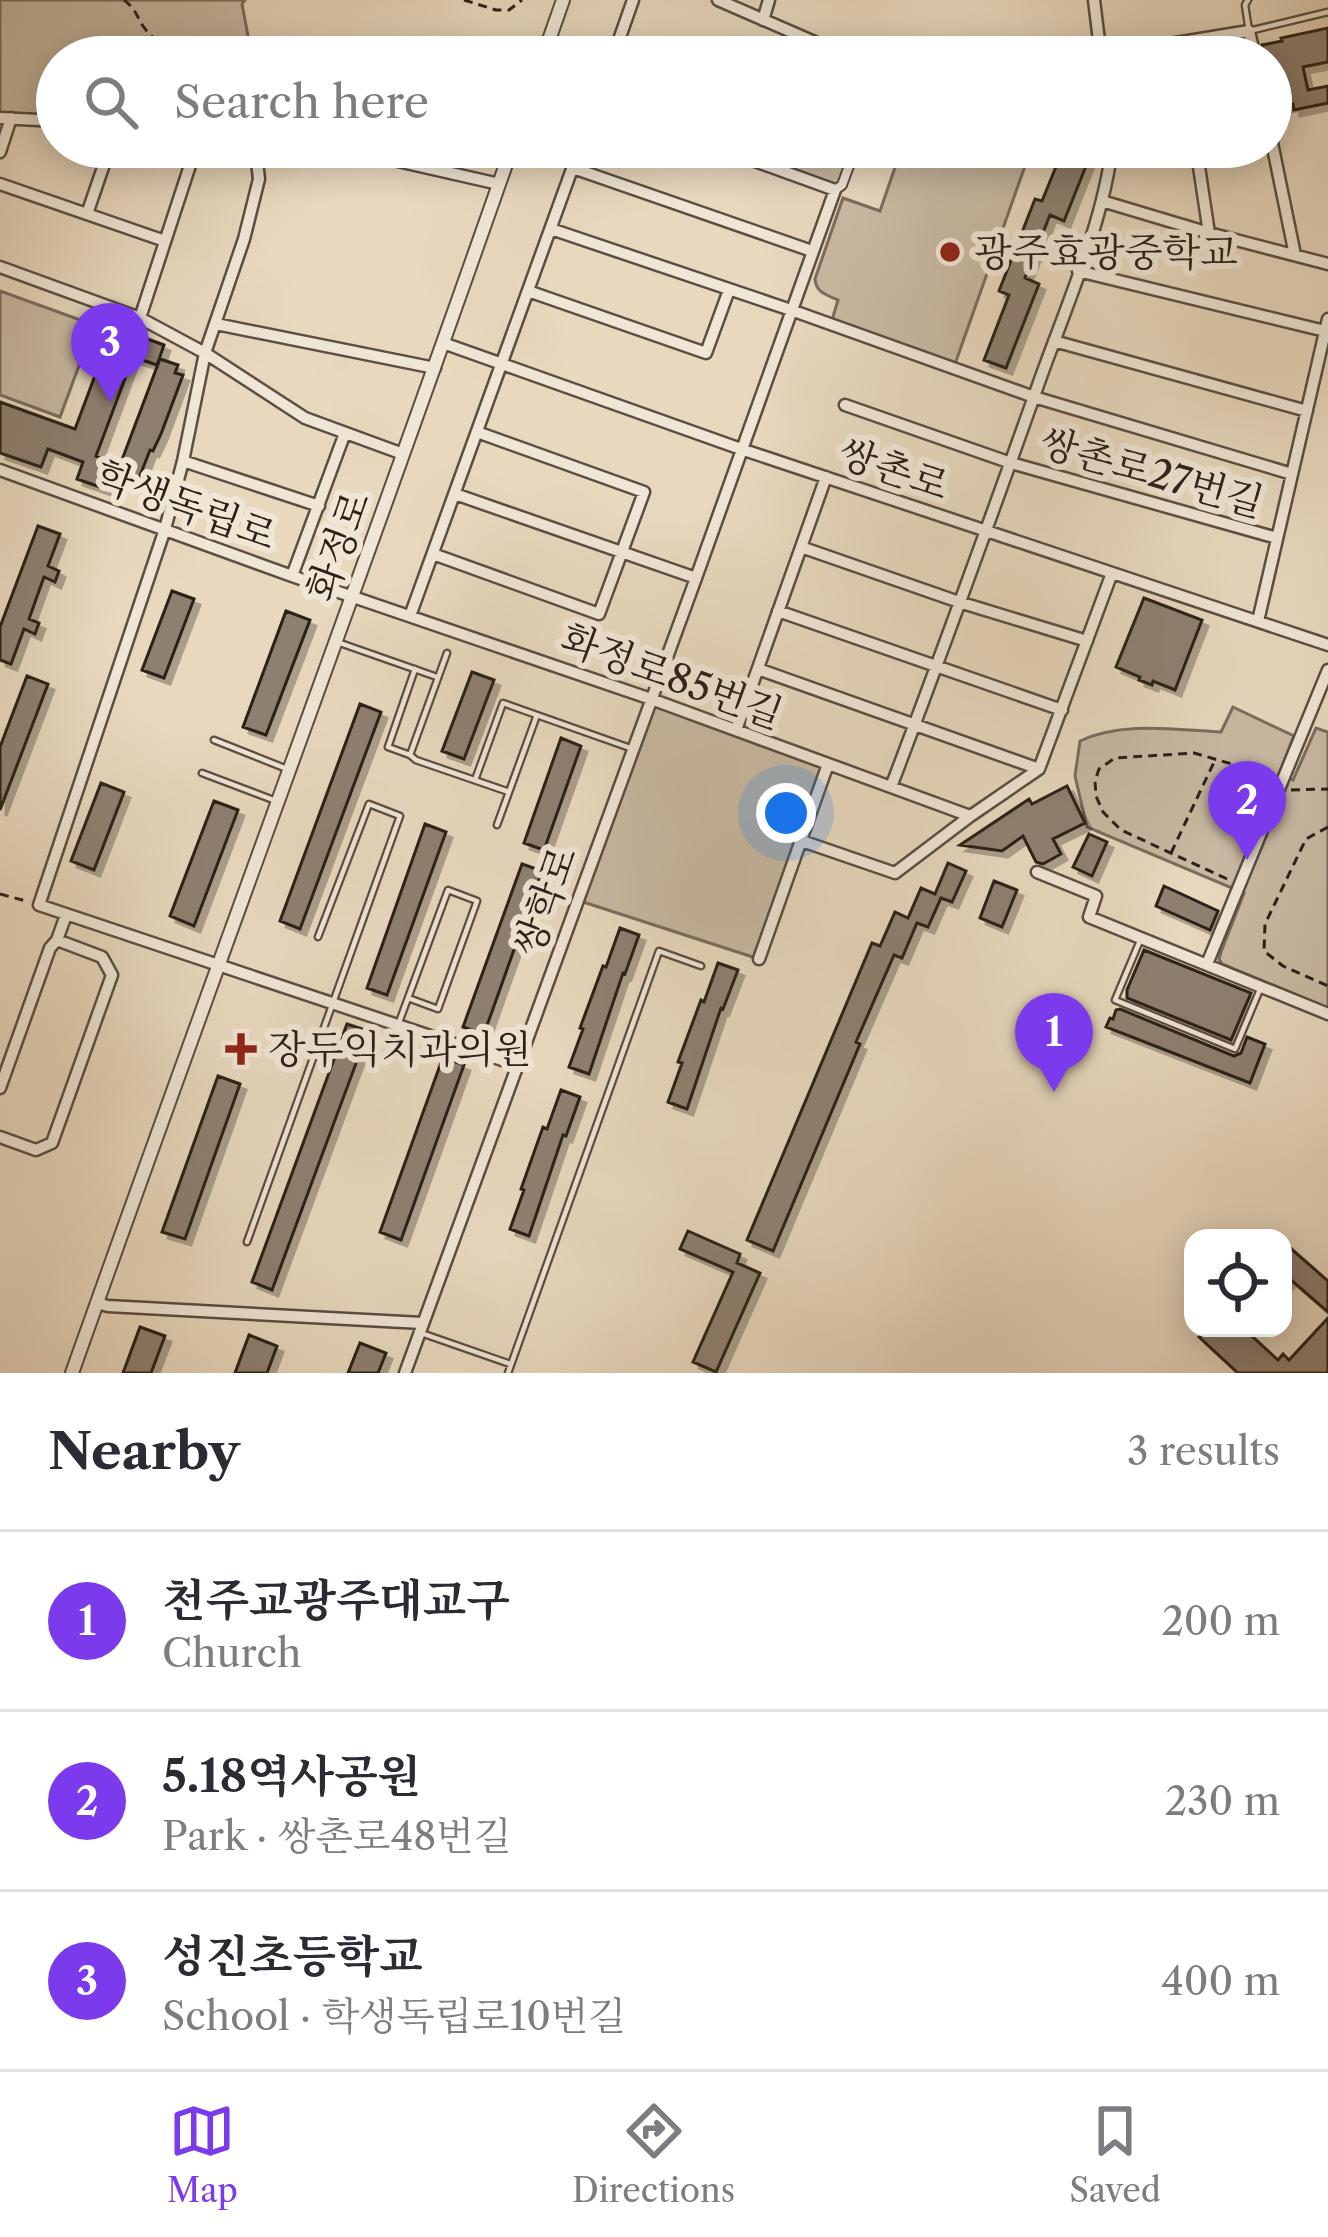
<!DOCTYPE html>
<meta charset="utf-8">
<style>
body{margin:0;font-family:"Libre Caslon Text","Noto Serif KR",serif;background:#f2f2f3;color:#2b2b33}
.controls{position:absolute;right:36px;bottom:36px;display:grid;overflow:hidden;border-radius:24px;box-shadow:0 6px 30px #0003}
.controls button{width:108px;height:108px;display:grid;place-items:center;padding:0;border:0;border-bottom:3px solid #e1e1e2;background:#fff;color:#2b2b33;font:60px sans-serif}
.you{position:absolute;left:786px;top:813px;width:42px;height:42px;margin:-30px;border:9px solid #fff;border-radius:50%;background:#1a73e8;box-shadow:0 0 0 18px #1a73e833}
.badge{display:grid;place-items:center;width:78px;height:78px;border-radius:50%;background:#7c3aed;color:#fff;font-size:39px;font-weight:700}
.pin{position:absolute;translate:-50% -99px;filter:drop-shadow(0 3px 6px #0008)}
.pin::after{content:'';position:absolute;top:63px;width:42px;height:36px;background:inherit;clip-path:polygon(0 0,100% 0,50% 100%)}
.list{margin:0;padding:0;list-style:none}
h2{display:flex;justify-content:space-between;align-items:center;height:156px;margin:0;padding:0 48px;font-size:51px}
h2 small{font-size:39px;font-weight:400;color:#7c7c81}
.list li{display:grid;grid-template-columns:78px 1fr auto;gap:36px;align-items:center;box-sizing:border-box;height:180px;padding:0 48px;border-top:3px solid #e1e1e2}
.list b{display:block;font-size:45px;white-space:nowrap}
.list p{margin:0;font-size:39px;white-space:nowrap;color:#7c7c81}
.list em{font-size:39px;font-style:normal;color:#7c7c81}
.icon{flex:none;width:66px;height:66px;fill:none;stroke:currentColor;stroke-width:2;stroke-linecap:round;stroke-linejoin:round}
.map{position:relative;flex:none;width:1328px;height:1373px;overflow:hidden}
.search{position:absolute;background:#fff;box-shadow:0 6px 30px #0003;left:36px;right:36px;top:36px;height:132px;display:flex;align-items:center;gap:30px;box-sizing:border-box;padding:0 42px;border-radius:66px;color:#7c7c81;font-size:45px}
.sheet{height:696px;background:#fff}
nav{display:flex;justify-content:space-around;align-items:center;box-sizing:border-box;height:168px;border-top:3px solid #e1e1e2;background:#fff;font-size:33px;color:#7c7c81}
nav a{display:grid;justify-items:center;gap:6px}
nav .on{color:#7c3aed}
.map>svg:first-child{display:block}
.green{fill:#c8b9a2;stroke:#7a6c5e;stroke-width:3}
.building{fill:#8e806f;stroke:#2c2019;stroke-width:3;filter:url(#shadow)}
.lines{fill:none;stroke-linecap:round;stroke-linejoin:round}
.service-casing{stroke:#5b4e42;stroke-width:9}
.pedestrian-casing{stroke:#5b4e42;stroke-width:12}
.minor-casing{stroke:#5b4e42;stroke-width:15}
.tertiary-casing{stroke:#5b4e42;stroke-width:16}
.path{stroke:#2c2019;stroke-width:3;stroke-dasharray:9 6;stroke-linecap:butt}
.service{stroke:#f0e6d5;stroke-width:4.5}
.pedestrian{stroke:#f0e6d5;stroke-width:8}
.minor{stroke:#f0e6d5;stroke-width:10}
.tertiary{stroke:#f0e6d5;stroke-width:12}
.poi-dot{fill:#8f2418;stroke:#f0e6d5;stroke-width:4.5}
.labels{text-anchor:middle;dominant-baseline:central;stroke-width:12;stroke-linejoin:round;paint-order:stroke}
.poi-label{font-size:39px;fill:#2c2019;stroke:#f0e6d5;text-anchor:start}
.street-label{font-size:39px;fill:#2c2019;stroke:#f0e6d5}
</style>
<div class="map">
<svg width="1328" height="1373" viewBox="0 0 1328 1373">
<defs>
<filter id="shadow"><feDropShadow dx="6" dy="6" stdDeviation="0" flood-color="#0004"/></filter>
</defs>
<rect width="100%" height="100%" fill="#e8d8be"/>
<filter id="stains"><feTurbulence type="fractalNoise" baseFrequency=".00167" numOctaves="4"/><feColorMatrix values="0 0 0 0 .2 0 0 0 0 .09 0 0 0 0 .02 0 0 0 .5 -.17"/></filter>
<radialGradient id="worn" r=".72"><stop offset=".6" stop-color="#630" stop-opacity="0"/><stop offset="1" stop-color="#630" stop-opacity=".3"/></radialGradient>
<path class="green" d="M0 0H245L242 4 252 57H57V121L0 118Z
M766 147H853L838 185 767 160 764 153Z
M902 147H922L954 160 967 157 973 147H1024L1031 149 955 364 832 320 838 300C827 295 816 293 815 279L843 198 880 211Z
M0 291 94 325 60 417 0 395Z
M651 699 828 764 759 959 577 900Z
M1233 707 1294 736 1279 774 1293 780 1316 728 1328 732V1008L1222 964 1219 959 1221 952 1244 893 1087 827 1075 776 1080 741C1123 721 1175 730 1221 732Z"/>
<path class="building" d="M1328 28V62L1303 67 1308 90 1328 86V103L1294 110 1293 104 1274 109 1271 57H1265L1262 45 1282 41 1281 38Z
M1064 147H1090L1088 150 1092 151 1064 221 1050 215 1025 278 1039 284 1006 368 984 360 1009 295 999 291 1035 199 1042 201Z
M131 333 164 345 157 365 133 357 96 456 120 465 160 359 178 365 175 373 183 375 161 434 153 451 150 450 136 486 119 480 114 492 77 479 83 462 48 449 41 467 0 453V402L75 429 109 338 126 345Z
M38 526 60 534 48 566 59 571 55 582 44 577 29 619 39 623 35 634 24 629 11 664 0 660V627Z
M172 591 194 599 164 678 142 670Z
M1144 598 1202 620 1175 690 1153 681 1152 685 1139 680 1140 677 1116 667Z
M286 611 310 620 266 735 243 727Z
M472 672 494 680 464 759 442 751Z
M27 676 48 684 0 810V747Z
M360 704 381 712 300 929 280 921Z
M561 738 581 746 544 850 524 843Z
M101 783 124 792 94 870 71 861Z
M1067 786 1085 823 1053 839 1061 854 1043 864 1036 862 1023 836 1002 851 960 845 1029 799 1032 804Z
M214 801 238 810 194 926 170 916Z
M425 824 446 832 387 995 367 988Z
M1089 834 1107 842 1092 876 1073 867Z
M948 863 966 871 952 902 941 898 928 927 917 923 902 958 894 955 856 1042 860 1044 773 1251 747 1240 872 943 880 946 895 912 908 918 921 888 935 894Z
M522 864 542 871 484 1034 463 1027Z
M994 881 1017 890 1002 927 980 918Z
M1164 886 1218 911 1210 930 1156 906Z
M620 928 639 935 625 974 623 973 589 1074 569 1067 583 1029 580 1028 603 966 606 967Z
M1144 950 1251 993 1231 1040 1127 998V990Z
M718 963 738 970 723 1009 721 1008 687 1109 668 1102 682 1063 678 1062 701 1000 704 1002Z
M1120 1009 1234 1056 1241 1053 1247 1037 1265 1044 1250 1083 1106 1027 1110 1018 1113 1019 1116 1010Z
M347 1024 368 1031 272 1290 252 1282Z
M443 1057 464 1065 401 1240 380 1232Z
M218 1076 240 1084 185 1239 162 1232Z
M561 1090 580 1097 566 1136 563 1135 529 1236 510 1229 524 1190 521 1189 543 1127 547 1129Z
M688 1231 740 1254 737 1263 760 1273 716 1372 693 1362 733 1272 680 1249Z
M1288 1246 1328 1281V1312L1290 1279 1283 1287V1251Z
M1328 1318V1373H1238L1199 1337 1207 1328H1243L1278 1360 1283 1354 1289 1360Z
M140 1327 165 1336 151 1373H123Z
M249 1335 277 1346 267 1373H235Z
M360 1343 386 1353 378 1373H348Z"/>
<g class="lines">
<g class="service-casing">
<path id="service" d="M1248 0 1245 5 1249 31 1328 12
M340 643 437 677
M415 669 388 747 410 755 447 653
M214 740 287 769
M410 755 416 760 509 792
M202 773 276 801
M475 780 503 703 633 749
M497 825 537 715
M1139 943 1115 1000 1235 1049 1261 987
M398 1025 448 890 477 901 438 1009 408 998
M247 1242 400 816 369 804 318 937
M424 1334 510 1364
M508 1373 659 951 701 966"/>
</g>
<g class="pedestrian-casing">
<path id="pedestrian" d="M835 190 842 185 856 147"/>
</g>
<g class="minor-casing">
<path id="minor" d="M718 0 849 57
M1094 0 1101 57
M763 20 769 0
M618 43 656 57
M613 57 633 0
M795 57 802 37
M1090 57 1249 31 1255 57
M0 118 57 121
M1271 138 1295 255
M247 147 257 162 259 179 244 239 205 353 183 461 165 529 39 905 517 1065
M336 147 499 184
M1196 147 1209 233
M0 152 11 118
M573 168 812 251
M0 184 165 241
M1102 201 1209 233 1328 264
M87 214 110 147
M551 229 791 310 1034 397 1292 474
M0 267 140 318 205 353 305 418 403 454
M1078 271 1325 331
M528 291 706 353 729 290
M140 318 196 147
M216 324 435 368
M1054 341 1307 411
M443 343 741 449 1328 645
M845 405 1011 463 1277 538
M183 461 319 506
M0 470 292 576 651 699 970 816
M455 494 696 578
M801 547 959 602 1087 641
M433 554 599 614 644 492 477 432
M292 576 345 433
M778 611 1062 710
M410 616 580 147
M1258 621 1328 319
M758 669 1039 769
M736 730 826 477
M891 787C943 650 993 512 1042 374 1067 305 1104 219 1112 147
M799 840 895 873 969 817 1039 769 1112 573
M1037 872 1096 896 1089 917 1328 1014
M759 959 828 764
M1207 964 1328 670
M0 1088 50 948 57 940 66 915
M0 1137 36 1150 52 1143 112 975 102 957 57 940
M97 1303 108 1306 422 1323
M405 1373 696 578 835 190 716 147"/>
</g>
<g class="tertiary-casing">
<path id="tertiary" d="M543 57 563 0
M72 1373C217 964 369 557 512 147"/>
</g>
<path class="path" d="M124 0C135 8 136 15 143 26 152 39 164 47 176 57
M464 0 496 10H509L522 0
M1291 790 1328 789
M1328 827 1306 839 1265 924 1264 951 1283 966 1328 986
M1171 853 1216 758
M1227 879 1121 830 1103 812 1096 796 1095 781 1099 769 1115 758 1194 753 1242 767 1271 781
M0 894 26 901"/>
<use href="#service" class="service"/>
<use href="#pedestrian" class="pedestrian"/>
<use href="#minor" class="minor"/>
<use href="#tertiary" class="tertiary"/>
</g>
<g class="poi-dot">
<circle cx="950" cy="252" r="12"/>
<path d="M235 1031h12v12h12v12h-12v12h-12v-12h-12v-12h12z"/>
</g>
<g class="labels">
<g class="poi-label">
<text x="974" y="252">광주효광중학교</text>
<text x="268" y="1049">장두익치과의원</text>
</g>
<g class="street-label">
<text transform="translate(894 469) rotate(19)">쌍촌로</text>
<text transform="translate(1152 472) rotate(16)">쌍촌로27번길</text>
<text transform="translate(186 505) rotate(20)">학생독립로</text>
<text transform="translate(338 546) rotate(-70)">화정로</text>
<text transform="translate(672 676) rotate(20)">화정로85번길</text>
<text transform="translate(545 901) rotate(-70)">쌍학로</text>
</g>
</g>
<rect width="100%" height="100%" filter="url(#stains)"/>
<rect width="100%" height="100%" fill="url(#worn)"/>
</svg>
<div class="controls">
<button><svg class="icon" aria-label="locate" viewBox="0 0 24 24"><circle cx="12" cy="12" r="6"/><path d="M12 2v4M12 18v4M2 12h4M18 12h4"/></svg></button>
</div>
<div class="you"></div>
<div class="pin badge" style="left:1054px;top:1092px">1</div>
<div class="pin badge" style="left:1247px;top:860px">2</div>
<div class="pin badge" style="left:110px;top:402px">3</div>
<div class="search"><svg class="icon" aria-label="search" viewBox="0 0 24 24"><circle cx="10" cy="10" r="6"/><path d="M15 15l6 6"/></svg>Search here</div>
</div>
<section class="sheet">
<h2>Nearby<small>3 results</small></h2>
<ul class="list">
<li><span class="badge">1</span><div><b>천주교광주대교구</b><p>Church</p></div><em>200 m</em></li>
<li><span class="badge">2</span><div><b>5.18역사공원</b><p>Park · 쌍촌로48번길</p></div><em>230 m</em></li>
<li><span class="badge">3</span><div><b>성진초등학교</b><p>School · 학생독립로10번길</p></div><em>400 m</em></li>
</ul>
</section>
<nav>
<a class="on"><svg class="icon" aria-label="map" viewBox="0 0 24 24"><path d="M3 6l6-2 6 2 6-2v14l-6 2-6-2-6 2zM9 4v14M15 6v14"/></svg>Map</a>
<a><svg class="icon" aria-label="directions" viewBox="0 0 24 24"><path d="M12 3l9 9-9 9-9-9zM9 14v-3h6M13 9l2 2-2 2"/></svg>Directions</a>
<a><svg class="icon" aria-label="saved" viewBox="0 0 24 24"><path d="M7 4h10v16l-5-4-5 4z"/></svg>Saved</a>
</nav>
